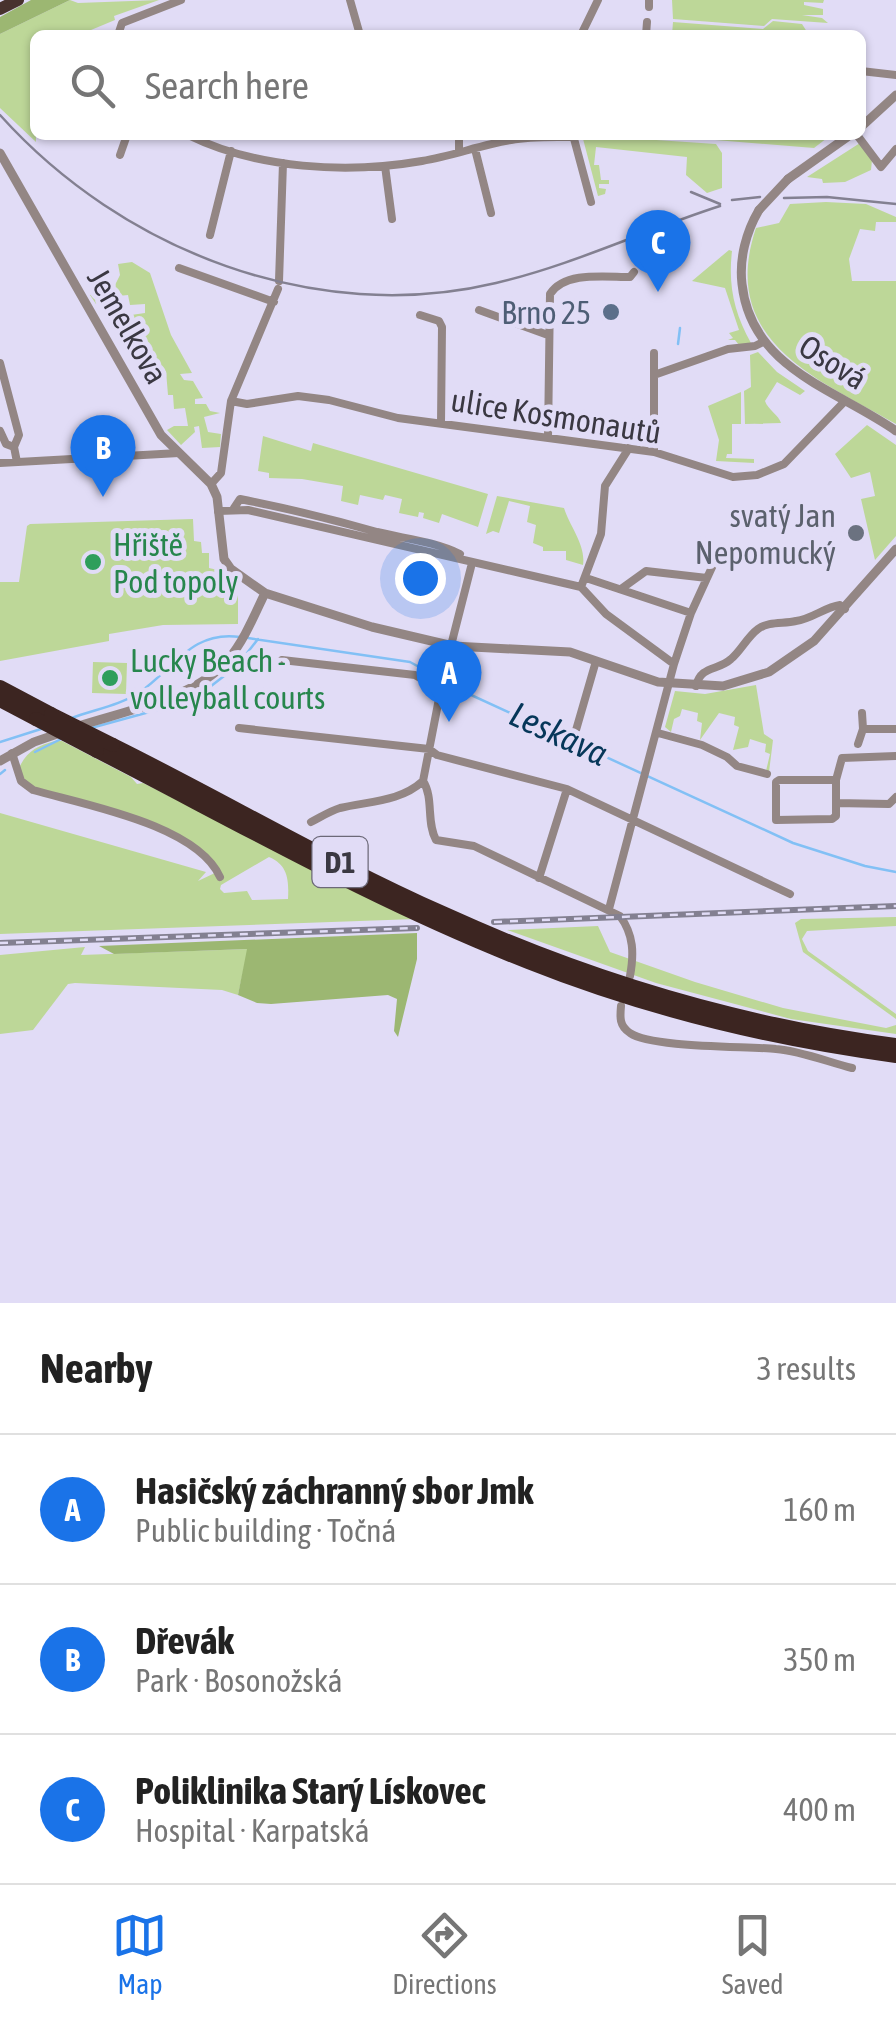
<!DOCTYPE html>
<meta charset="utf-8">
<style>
body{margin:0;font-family:"Asap Condensed",sans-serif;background:#f2f2f2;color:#222}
.you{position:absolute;left:420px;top:578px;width:35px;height:35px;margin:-25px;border:8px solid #fff;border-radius:50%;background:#1a73e8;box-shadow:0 0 0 15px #1a73e833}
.badge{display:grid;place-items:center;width:65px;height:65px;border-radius:50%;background:#1a73e8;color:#fff;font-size:32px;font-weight:700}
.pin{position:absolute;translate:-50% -82px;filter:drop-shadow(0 2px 5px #0008)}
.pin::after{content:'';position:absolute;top:52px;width:35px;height:30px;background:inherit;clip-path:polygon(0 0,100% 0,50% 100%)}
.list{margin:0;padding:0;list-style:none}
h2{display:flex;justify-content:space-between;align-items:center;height:130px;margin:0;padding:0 40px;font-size:42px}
h2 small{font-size:32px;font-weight:400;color:#767676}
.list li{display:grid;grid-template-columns:65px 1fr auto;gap:30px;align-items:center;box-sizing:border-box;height:150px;padding:0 40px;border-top:2px solid #e0e0e0}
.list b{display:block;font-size:38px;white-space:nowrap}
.list p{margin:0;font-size:32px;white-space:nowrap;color:#767676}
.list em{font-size:32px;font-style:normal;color:#767676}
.icon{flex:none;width:55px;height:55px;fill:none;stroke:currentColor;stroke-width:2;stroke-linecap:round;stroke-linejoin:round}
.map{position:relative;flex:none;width:896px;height:1303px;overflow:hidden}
.search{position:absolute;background:#fff;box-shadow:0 2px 8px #0004;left:30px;right:30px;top:30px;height:110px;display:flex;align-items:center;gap:25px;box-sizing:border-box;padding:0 35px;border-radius:15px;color:#767676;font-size:38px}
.sheet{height:580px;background:#fff}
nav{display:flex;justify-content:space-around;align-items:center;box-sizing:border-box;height:140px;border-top:2px solid #e0e0e0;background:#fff;font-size:28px;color:#767676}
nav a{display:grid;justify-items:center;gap:5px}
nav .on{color:#1a73e8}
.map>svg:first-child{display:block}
.green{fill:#bdd798;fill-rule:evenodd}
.forest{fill:#9cb772}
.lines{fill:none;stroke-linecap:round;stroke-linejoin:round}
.stream{stroke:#82c0f5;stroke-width:2.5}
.minor{stroke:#938684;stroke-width:8}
.tertiary{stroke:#938684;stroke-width:9}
.trunk{stroke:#48322e;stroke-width:12}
.motorway{stroke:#3c2521;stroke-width:14}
.tram{stroke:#838091;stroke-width:2.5}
.rail-casing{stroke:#838091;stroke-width:6}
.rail{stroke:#e1dcf6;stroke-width:2.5;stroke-dasharray:8;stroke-linecap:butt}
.tertiary-bridge{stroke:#938684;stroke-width:9}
.motorway-bridge{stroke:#3c2521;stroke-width:14}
.service-dot{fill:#5c6f8a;stroke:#e1dcf6;stroke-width:4}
.worship-dot{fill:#6b7280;stroke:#e1dcf6;stroke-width:4}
.leisure-dot{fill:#2e9e5b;stroke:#e1dcf6;stroke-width:4}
.labels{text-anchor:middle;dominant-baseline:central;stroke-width:10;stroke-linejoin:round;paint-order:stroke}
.shield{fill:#e1dcf6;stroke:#6c6978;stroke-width:2.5}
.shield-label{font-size:30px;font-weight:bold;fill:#3a3842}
.service-label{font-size:32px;fill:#4e5e75;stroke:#e1dcf6;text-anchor:end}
.street-label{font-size:32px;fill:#3a3842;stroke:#e1dcf6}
.worship-label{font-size:32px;fill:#5b616d;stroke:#e1dcf6;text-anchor:end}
.leisure-label{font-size:32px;fill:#27864d;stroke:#e1dcf6;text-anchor:start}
.water-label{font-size:35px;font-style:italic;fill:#063759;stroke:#e1dcf6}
</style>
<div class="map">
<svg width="896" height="1303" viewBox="0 0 896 1303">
<rect width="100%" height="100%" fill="#e1dcf6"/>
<path class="green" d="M70 0 78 3 159 0 114 16 115 20 79 35H35L36 142 0 108V34Z
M672 0H824L823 3 804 2V5L823 9V15H802L822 18 828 23 772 19 764 26 673 19Z
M773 21 802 24 809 35H672L673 22 763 29Z
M582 135 716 144 722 153V188L707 193 686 175 687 157 596 147 594 165H599L601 180H609V184H599V188L606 189 605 194 598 196Z
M803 135 804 138 821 139 822 135H831L814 148 666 136Z
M860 143 872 160 871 170 845 182 823 183 822 179 807 177Z
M826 202 866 204 896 217V222H876L875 231 860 229 849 259 852 281H896V424C816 378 718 341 756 228L779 223 790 204Z
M729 250 732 251C728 285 734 313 751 343L739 345 735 340H728L733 338 729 333 739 330 725 288 692 281Z
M132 262 150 273 171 335 192 373 180 374 184 380 193 381 203 398 195 399V404H206L210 411 220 413 204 417 208 432 221 434 220 447 202 448 199 426 194 427 195 432 181 445 167 430 174 426H188L185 408 174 409 173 395H168L166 371H154V366H145L144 358 137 357 138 350 143 349 139 334 122 332 125 330 117 317 145 313V304L130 305 128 295 109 297 96 304 90 295 115 285 120 275 118 264Z
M758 352 777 372 805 391 800 395 777 382 765 401C768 410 779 415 781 423L745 424 744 391 751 387 750 355Z
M741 392V424H732V454H727L726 458 754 459V463L716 461 719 440 708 406Z
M867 425 896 445V536L875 560 861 499 875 496 870 472 851 478 835 454Z
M263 436 311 451 313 443 488 494 478 527 442 514 439 523 423 518 424 513 419 512 418 517 399 513 402 499 385 495 383 500 360 495 358 505 341 501 343 486 302 479 269 478V473L258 471Z
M497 496 564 508C570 527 586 545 583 565L566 560V551H543V547L533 543 536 525 527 522 530 506 509 501 499 533 493 531 486 534Z
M193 519 194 541 201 542 202 553H209V568L222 571 238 582V624L163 625 109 634V641L0 661V582H19L27 526 30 524Z
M93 662 127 663 126 694 92 693Z
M756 685 764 734 773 740 769 772 766 771 770 754 765 752 766 744 750 739 748 747 733 750 739 727 734 725 735 717 719 713 700 740 702 723 697 721 698 713 682 709 680 716 674 719 671 732 665 727 675 691 705 694Z
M55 741H62L131 777 137 784 143 783 416 919 0 934V813L206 872 198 881 217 872 175 833 33 790 21 781 18 770C26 752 36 746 55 741ZM269 857C288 865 289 880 288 899L252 900 247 891 224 893 220 889 221 885Z
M896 917V926L807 931 802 939 808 951 896 1014V1019L803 952 795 923 801 919Z
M598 926 610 952 695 982 783 1008 886 1028 896 1025V1034L791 1019 656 983 507 930Z
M85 947 81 955 248 949 238 995 222 990 75 983 68 984 33 1030 0 1034V955Z"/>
<path class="forest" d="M31 0H70L0 34V17Z
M417 933V959L398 1037 394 1031 397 999 388 995 271 1004 257 1003 238 995 247 949 114 954 99 946Z"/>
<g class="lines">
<path class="stream" d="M678 344 680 328
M248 638 410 662 439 678
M445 683 793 843 865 866 896 872
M72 718C93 710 121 705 140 692 174 669 191 630 240 637
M91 728 193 700 237 666 258 639
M0 742 41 729
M35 752 61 739
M0 774 5 770"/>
<path class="minor" d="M350 0 360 35
M649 7V0
M118 35 122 23 181 0
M581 35 598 0
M646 35 647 22
M861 71 896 75
M188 135C257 169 347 174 422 161 452 156 481 145 511 140 531 136 553 137 573 137
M459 135V152
M573 135 591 202
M857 135 881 167 896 149
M475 149 491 213
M120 155 127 135
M385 166 392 219
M210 235 231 151
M179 268 274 302
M279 281 283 163
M479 310 548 335
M420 315 439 321 442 327 441 423
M654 353V375
M0 363 19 435 14 447 17 462
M231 401 247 404 298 396 329 400 398 418 654 452 733 477 757 475 784 464 845 401
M0 431 6 444 14 447
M548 437 550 294C565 271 605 277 630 277L634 272
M654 452V375L728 349 755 346 763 342
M0 463 179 453
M211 484 221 473 231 401 278 289
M234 508 240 499C286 508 331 519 377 532 406 539 433 541 460 554
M218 511 248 510 581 587 606 614 674 664
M586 578 691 613
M581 587 601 534 605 486 629 448
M621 589 646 571 707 578
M282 660 415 675 441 690
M696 686C701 665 718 671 731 659 741 651 747 637 758 629 769 621 783 624 796 621 812 619 825 607 840 605L845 609
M862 713 863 729H896
M239 728 429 749 437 755 567 789 790 894
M658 733 702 745 727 757 737 766 767 774
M574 737 596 661
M858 744 863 729
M12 753 21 781 33 790C86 805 197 825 220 877
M836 780H779L776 782V820L832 819 836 816V803L889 804 896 797
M423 781C434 798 426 822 436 840L474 846 620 916C634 935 634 954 630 976
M836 803V780L842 758 896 756
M311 822C321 817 330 811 340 808 369 801 400 802 423 781L444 673 471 567
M539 878 567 789
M609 909 674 664 691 613 713 565
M621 1006C620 1017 619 1026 630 1033 651 1048 747 1046 776 1049 801 1051 828 1062 852 1068"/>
<path class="tertiary" d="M861 127 896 95
M0 153 161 435 211 484 217 497 224 559 231 569 265 593 372 627 453 646 570 652 658 682 723 686 769 672 814 641 896 549
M788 179 850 135
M759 210C746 232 739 259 742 284 751 369 836 389 896 431
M79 726C125 711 195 698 227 661 244 641 254 616 265 593
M0 761 34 742 60 733"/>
<path class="trunk" d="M0 9 18 0"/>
<path class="motorway" d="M0 687 51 714
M0 700 36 719
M113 745C224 800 332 864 445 914 588 979 740 1025 896 1045
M97 751C239 824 379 904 528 962 646 1009 770 1039 896 1056"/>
<path class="tram" d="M0 115C122 251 316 326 496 283 573 265 645 230 720 206
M691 192 720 204
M784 198 827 197 896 204
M732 200 760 197"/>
<g class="rail-casing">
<path id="rail" d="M494 922 896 906
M0 943 417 928"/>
</g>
<use href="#rail" class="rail"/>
<path class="tertiary-bridge" d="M759 210 788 179"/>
<path class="motorway-bridge" d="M51 714 113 745
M36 719 97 751"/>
</g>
<circle class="service-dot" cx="611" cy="312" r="10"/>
<circle class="worship-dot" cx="856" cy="533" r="10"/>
<g class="leisure-dot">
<circle cx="93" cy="562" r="10"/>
<circle cx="110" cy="678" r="10"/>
</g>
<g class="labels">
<rect class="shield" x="312.5" y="837" width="55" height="50" rx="8"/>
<g class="shield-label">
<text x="340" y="862">D1</text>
</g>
<g class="service-label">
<text x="591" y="312">Brno 25</text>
</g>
<g class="street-label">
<text transform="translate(128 326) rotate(60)">Jemelkova</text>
<text transform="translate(833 362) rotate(32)">Osová</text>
<text transform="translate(556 416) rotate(9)">ulice Kosmonautů</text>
</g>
<g class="worship-label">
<text x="836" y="515">svatý Jan<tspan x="836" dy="37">Nepomucký</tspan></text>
</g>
<g class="leisure-label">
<text x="113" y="544">Hřiště<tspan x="113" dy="37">Pod topoly</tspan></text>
<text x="130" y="660">Lucky Beach -<tspan x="130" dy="37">volleyball courts</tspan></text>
</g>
<g class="water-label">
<text transform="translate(559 733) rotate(25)">Leskava</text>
</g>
</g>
</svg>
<div class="you"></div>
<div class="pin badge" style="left:449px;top:722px">A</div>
<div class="pin badge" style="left:103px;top:497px">B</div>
<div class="pin badge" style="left:658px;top:292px">C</div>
<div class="search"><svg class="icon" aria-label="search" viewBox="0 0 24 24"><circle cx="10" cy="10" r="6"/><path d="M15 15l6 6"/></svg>Search here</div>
</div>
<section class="sheet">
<h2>Nearby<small>3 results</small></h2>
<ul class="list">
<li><span class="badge">A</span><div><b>Hasičský záchranný sbor Jmk</b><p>Public building · Točná</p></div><em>160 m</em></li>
<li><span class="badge">B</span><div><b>Dřevák</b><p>Park · Bosonožská</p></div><em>350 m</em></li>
<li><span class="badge">C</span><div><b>Poliklinika Starý Lískovec</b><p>Hospital · Karpatská</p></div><em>400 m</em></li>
</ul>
</section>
<nav>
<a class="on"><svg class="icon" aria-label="map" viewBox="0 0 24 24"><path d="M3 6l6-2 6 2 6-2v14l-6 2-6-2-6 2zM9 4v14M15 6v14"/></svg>Map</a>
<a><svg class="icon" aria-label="directions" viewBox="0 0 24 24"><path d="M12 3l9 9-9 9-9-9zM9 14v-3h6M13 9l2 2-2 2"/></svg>Directions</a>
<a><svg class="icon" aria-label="saved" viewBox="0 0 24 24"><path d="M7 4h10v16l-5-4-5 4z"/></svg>Saved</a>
</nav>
